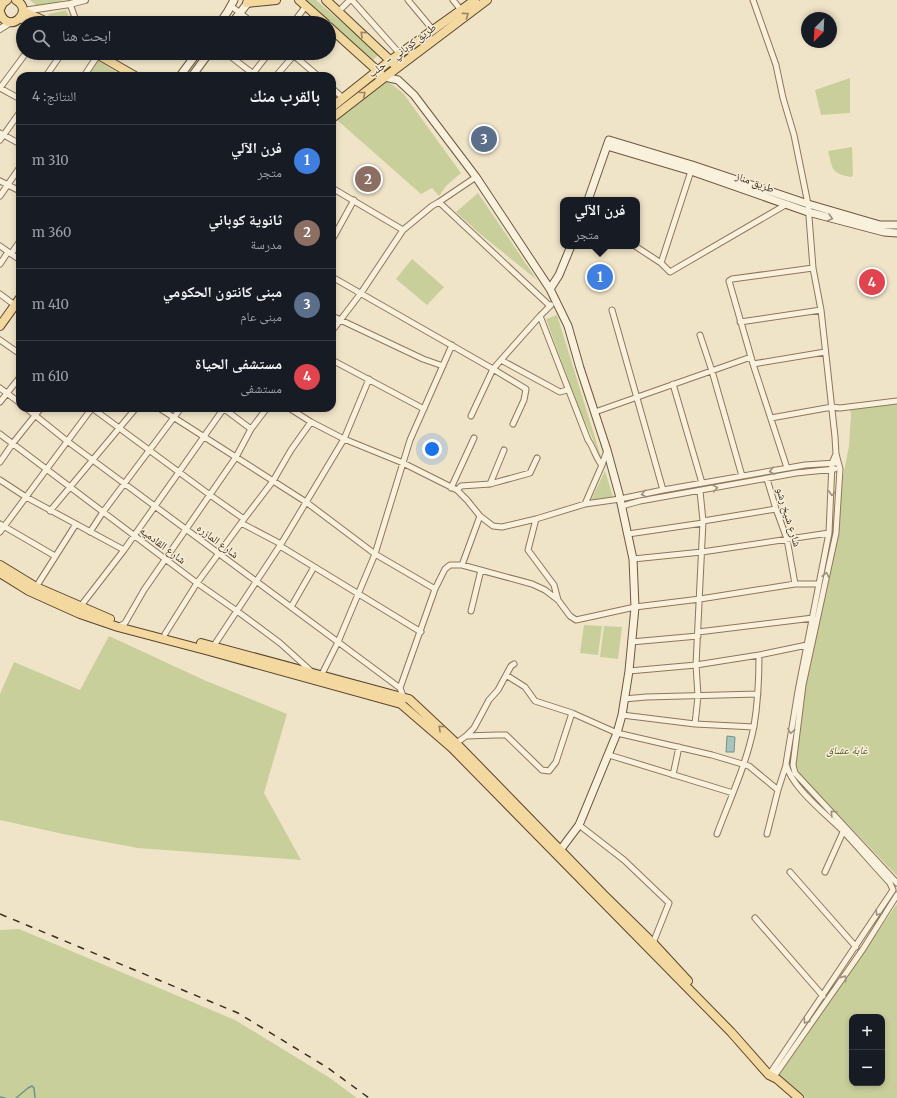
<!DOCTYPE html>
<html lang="ar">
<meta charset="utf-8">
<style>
body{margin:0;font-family:Merriweather,"Noto Naskh Arabic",serif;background:#20242c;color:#f1f3f6;direction:rtl}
.controls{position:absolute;right:12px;bottom:12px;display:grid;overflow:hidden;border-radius:8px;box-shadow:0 2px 6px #0003}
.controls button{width:36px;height:36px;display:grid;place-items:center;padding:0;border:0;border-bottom:1px solid #363941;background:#171b24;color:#f1f3f6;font:20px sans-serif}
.compass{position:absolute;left:801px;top:12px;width:36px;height:36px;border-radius:50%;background:#171b24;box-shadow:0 2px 6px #0003;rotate:204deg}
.you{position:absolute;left:432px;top:449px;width:14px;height:14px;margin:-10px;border:3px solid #fff;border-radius:50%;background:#1a73e8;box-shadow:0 0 0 6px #1a73e833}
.badge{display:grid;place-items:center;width:26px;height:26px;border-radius:50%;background:#1a73e8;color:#fff;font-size:13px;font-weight:700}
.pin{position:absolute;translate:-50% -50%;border:2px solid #fff;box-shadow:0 1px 4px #0006}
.popup{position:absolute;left:560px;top:197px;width:80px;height:52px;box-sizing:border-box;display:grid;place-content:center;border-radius:8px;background:#171b24;filter:drop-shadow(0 1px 3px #0005);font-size:13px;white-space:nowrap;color:#9ea1a6}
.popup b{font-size:15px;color:#f1f3f6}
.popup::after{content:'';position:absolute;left:50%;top:100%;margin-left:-8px;border:8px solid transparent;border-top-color:#171b24}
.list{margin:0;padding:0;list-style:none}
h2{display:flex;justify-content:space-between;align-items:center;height:52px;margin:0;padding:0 16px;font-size:17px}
h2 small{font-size:13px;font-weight:400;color:#9ea1a6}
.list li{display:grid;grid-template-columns:26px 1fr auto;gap:12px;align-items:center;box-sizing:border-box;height:72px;padding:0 16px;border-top:1px solid #363941}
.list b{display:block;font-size:15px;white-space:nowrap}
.list p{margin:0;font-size:13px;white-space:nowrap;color:#9ea1a6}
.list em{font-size:13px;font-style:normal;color:#9ea1a6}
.icon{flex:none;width:22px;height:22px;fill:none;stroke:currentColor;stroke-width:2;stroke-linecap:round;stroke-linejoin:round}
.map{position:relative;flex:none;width:897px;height:1098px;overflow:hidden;direction:ltr}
.search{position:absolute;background:#171b24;box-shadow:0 2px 6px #0003;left:16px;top:16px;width:320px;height:44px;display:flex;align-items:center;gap:10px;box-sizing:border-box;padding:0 14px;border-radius:22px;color:#9ea1a6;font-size:15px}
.panel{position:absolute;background:#171b24;box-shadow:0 2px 6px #0003;left:16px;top:72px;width:320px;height:340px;border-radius:12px;direction:rtl}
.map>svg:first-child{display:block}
.green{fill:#c9cf9b;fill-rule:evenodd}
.water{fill:#a9c4bc;stroke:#6f938a}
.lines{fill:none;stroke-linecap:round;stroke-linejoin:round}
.stream{stroke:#6f938a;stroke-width:1.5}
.minor-casing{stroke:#8d765c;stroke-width:7}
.tertiary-casing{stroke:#8d765c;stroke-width:8}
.secondary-casing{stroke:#6f573f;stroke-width:9}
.primary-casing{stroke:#5b4430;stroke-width:10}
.minor{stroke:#faf1dc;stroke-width:5}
.tertiary{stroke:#faf1dc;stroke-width:6}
.secondary{stroke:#faf1dc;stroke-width:7}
.primary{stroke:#f3d9a0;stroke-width:8}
.rail{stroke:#3d2e20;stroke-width:1.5;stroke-dasharray:7 7;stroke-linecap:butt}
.oneway{stroke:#988460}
.oneway2{stroke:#9c907e}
.labels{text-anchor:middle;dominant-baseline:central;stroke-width:3;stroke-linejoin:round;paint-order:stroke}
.street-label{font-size:11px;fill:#3d2e20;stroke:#f7eed8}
.park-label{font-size:11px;font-style:italic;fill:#4d5a26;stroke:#f7eed8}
</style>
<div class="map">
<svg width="897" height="1098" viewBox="0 0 897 1098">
<rect width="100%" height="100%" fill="#f0e4c8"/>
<path class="green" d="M30 0H64L38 7Z
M305 0H316L379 54 373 60Z
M66 10 72 23H59L48 17 49 14Z
M98 61 123 76H88Z
M850 78V113L821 115 815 90Z
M386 80 403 93 461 173 446 186 439 196 432 188 421 194 337 120Z
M852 147 853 175 851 177C830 173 833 169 828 151Z
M478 193 537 280 479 233 456 212Z
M412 259 444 287 427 305 396 279Z
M557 315 602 460 579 408 546 319Z
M897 399V876L794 768 803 692 838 533 843 476 849 446 851 414 849 406Z
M605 471 613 497 591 500Z
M584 625 602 626 598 655 580 653Z
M604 626 622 627 618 659 600 657Z
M109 636 204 680 287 714 264 793 301 860 138 848 63 834 0 820V694L14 662 80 690Z
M897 904V1098H799L778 1077ZM852 1017H882V1083H852Z
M19 929 235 1020 330 1078 357 1098H0V930Z"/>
<path class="water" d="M727 736 735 737 734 752H726Z"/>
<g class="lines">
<path class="stream" d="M0 1097 5 1098
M16 1098 28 1088 32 1086 34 1088 35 1098"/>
<g class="minor-casing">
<path id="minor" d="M352 0 400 54
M408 0 433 30
M453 0 461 10
M753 0 776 65 783 98 794 135 808 204 813 268 821 310 835 437 836 454 840 469 836 533 803 685 793 765 795 773 897 883
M70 4 77 23
M231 6 253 23
M339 11 350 0
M293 23 306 6
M226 53 256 76
M291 53 318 76
M46 76 62 53
M84 76 98 55
M251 76 269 53
M276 76 295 54
M0 88 26 53
M0 88 20 99
M332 88 343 98
M0 133 20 144
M0 140 20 112
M0 181 20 191
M332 188 403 230
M0 196 20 167
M439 202 476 177
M332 240 354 200
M0 246 20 260
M635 246 661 263 692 168
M11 254 20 241
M661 263 670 272 787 204
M0 264 8 252
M332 277 493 369 526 389 524 400 513 424
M0 294 20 309
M612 310 663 490
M332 316 423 359 443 366
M540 316 588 440C594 448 596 459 602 465
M740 322 821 310
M332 331 361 293 403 230 432 206 439 202 550 306
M700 335 712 371 742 476
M0 340 20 354
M751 357 729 281 732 279 813 268
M332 360 424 409
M501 360 560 392 567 390
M753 364 787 468
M673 384 702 483
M0 388 20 403
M0 402 20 377
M26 408 67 441 400 688
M92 408 210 495 244 519
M159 408 306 502 375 554 435 589
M223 408 251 429
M289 408 311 422 344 439 403 463 457 490 467 500 480 516 493 526 502 527 536 519 585 504 620 499 663 490 805 465 835 463
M595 412 751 357 753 364 825 352
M471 416 493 369 540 316 551 305
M771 418 832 407 840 408 897 401
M0 434 197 583 237 611 280 643 311 671
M0 462 13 443 41 408
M767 479 776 509 787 539 795 584
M0 480 26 497 124 550
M490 484 504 450
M451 488 474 438
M457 490 461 486 490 484 530 473 537 458
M700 491 703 521 696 665 698 696 695 724 754 727
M585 504 602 465 607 450
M622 506 640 501 796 473 835 469
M50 511 136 408
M536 519 528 550 554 585 558 600
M703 521 776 509
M241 523 281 544
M0 524 55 556
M0 532 92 408
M90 532 103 512 181 408
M628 534 703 523
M280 546 421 632
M633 559 702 552 829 533
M462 565 532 584 545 590 558 600 570 616 576 620 635 607 700 599 795 584H818
M36 587 76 524
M80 607 124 550 224 408
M291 607 314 567
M471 611 481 570
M118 627 125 623 144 590 236 457 251 429 267 408
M698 632 813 618
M165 634 197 583 244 519 273 481 291 450 311 422
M631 642 698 636
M213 647 281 544 344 439 369 379
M629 671 696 665 759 655 807 645
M506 675 525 687 535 701 572 713 617 733 712 755 749 766 778 790 786 765
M321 676 338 642 375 554 410 440 452 345
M402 699 403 696 400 688 435 589 445 569 450 565H462L480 516
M624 699 646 697 758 694
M622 715 695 724
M466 736 496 735H506L542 770 549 771 556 762 572 713
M455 744 466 736 474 728 489 700 498 690 511 666 514 664
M609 755 733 793
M673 775 679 747
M579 825 624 860 669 903 653 943
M717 834C730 799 747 763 754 726 758 702 759 679 759 655
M767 834 778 790
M790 872 856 947
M825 872 843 832
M755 918 823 996
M769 1075 893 890 890 883C874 866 859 848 843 831 826 814 791 787 786 764L798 691 829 533 832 463 836 454
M773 1078 863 949 897 895"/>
</g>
<g class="tertiary-casing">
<path id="tertiary" d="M23 11 70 4 85 0
M0 29 11 22"/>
</g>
<g class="secondary-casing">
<path id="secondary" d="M220 23 228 11 234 0
M232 23 250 0
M180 76 197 53
M192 76 209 53
M385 77 398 80 414 95 476 177 550 289 568 326 580 368 607 450 619 494 633 559 635 607 629 671 622 715 617 733 582 818 579 825 558 853
M607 146 691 171 808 212 884 232 897 233
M588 200 609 140 692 165 808 204 880 225H897
M550 289 559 275 571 246"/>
</g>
<g class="primary-casing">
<path id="primary" d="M299 0 325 23
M326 0 394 64
M247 3 276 0
M0 9 3 3 7 0
M23 11 49 23
M0 12C7 36 36 12 16 0
M20 18 32 23
M329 27 380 73
M95 53 135 76
M332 107 391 60 475 0
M332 118 385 77 487 0
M0 326 20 298
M0 565 36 587 110 619
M0 573 29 591 80 614 118 627 209 651 401 704 452 748 731 1032 769 1075 777 1079 799 1098
M201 643 409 699 456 743 603 894 653 943 688 981"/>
</g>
<use href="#minor" class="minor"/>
<use href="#tertiary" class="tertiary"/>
<use href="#secondary" class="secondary"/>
<use href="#primary" class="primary"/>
<path class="rail" d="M0 914 238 1013 328 1068 369 1098"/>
</g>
<defs><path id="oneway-chevron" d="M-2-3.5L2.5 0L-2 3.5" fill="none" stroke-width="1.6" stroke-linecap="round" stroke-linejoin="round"/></defs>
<g class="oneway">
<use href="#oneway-chevron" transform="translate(466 15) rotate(-36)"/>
<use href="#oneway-chevron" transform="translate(363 34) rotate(-137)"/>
<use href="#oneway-chevron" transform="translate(363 94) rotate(-39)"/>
<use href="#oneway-chevron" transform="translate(441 728) rotate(-137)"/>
</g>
<g class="oneway2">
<use href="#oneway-chevron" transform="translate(830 218) rotate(15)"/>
<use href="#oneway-chevron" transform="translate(772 471) rotate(170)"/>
<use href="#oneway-chevron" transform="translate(715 488) rotate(-11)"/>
<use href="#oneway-chevron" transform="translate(832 493) rotate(93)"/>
<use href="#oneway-chevron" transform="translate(644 494) rotate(168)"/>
<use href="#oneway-chevron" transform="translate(826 575) rotate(-78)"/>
<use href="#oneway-chevron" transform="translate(791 731) rotate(99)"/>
<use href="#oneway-chevron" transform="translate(833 813) rotate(-134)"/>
<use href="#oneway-chevron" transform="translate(878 913) rotate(124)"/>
<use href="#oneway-chevron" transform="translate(844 978) rotate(-55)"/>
<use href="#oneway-chevron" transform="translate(806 1021) rotate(124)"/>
</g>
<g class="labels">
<g class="street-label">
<text transform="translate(402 50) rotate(-37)">طريق كوباني - حلب</text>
<text transform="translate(755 182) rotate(20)">طريق مناز</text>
<text transform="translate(789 517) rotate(73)">شارع شيخ رشو</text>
<text transform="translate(218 541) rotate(37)">شارع المازره</text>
<text transform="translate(163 545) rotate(37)">شارع القادميه</text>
</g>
<g class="park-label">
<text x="847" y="750">غابة عشاق</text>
</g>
</g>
</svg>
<div class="controls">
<button>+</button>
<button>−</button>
</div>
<svg class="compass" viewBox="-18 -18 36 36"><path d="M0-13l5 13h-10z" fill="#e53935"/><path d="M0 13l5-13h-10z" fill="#9ea1a6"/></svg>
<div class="you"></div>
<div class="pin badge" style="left:600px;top:277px;background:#3f7fe0">1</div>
<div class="popup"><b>فرن الآلي</b>متجر</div>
<div class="pin badge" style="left:368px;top:179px;background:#8d6e63">2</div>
<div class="pin badge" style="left:484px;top:139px;background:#5c6f8a">3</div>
<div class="pin badge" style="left:872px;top:282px;background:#e0444e">4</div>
<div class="search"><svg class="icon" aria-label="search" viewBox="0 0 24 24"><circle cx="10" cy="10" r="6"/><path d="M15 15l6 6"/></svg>ابحث هنا</div>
<section class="panel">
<h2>بالقرب منك<small>النتائج: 4</small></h2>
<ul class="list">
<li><span class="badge" style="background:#3f7fe0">1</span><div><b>فرن الآلي</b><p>متجر</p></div><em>310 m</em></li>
<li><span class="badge" style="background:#8d6e63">2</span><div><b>ثانوية كوباني</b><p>مدرسة</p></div><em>360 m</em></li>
<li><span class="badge" style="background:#5c6f8a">3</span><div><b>مبنى كانتون الحكومي</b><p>مبنى عام</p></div><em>410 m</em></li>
<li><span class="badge" style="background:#e0444e">4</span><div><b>مستشفى الحياة</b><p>مستشفى</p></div><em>610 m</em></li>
</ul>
</section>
</div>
